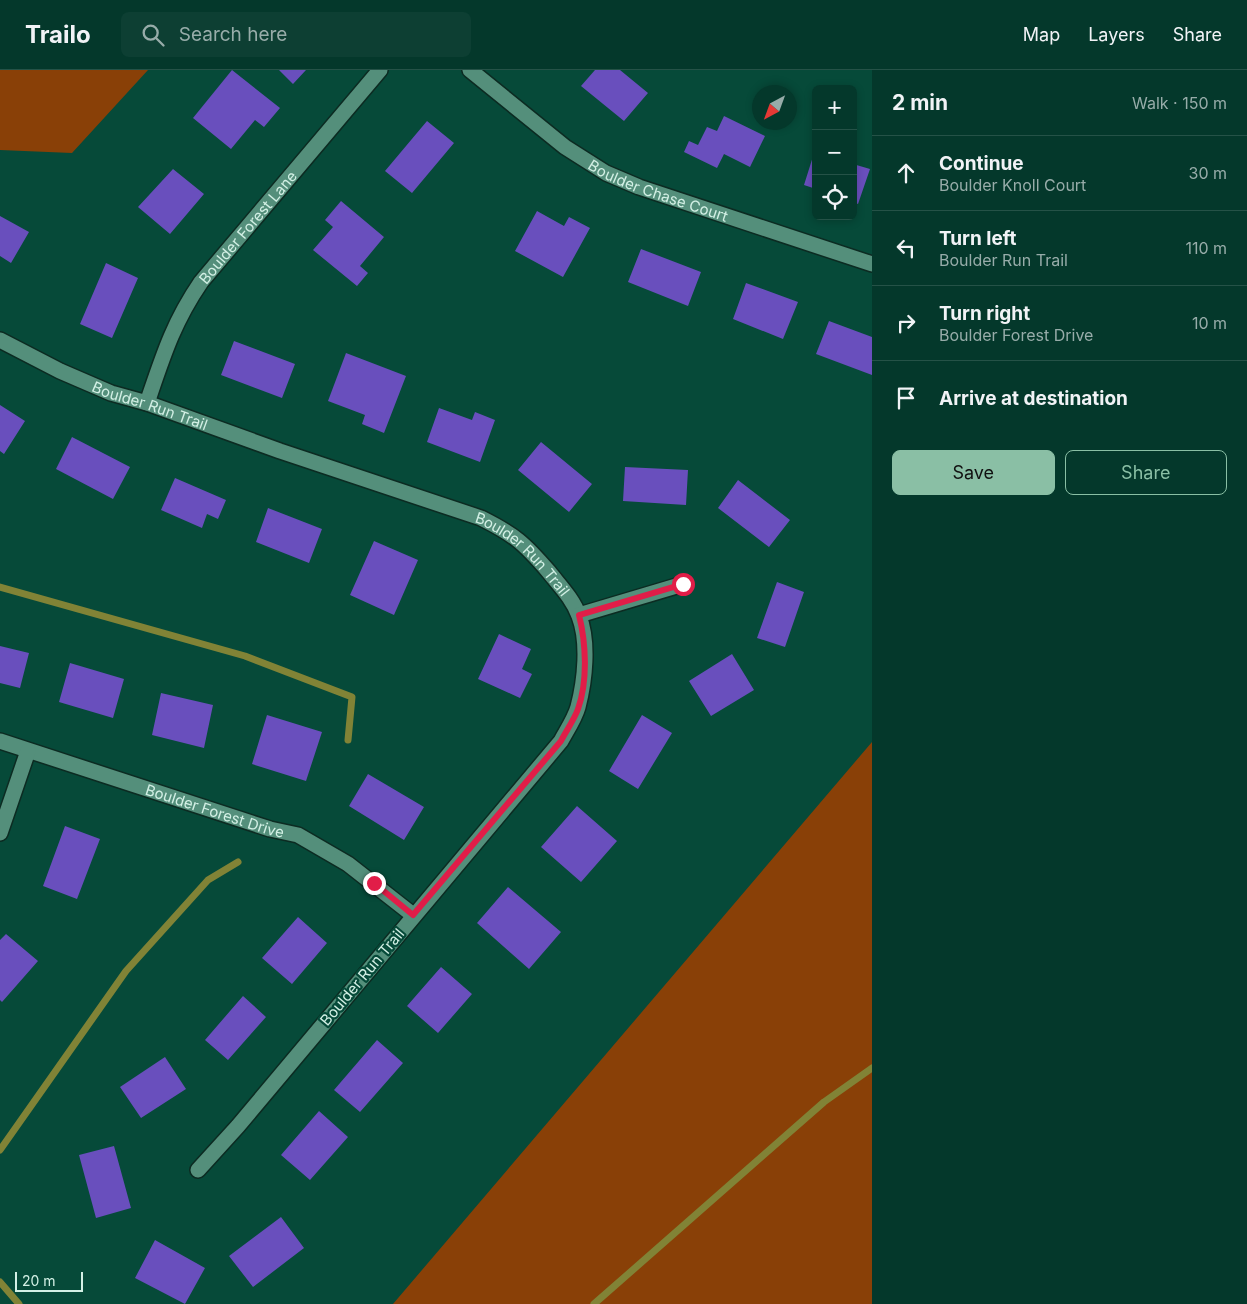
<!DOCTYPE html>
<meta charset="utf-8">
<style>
body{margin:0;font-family:Inter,sans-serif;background:#0d3f33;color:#f1f3f6}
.controls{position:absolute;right:15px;top:15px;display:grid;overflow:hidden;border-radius:8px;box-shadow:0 2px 8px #0003}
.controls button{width:45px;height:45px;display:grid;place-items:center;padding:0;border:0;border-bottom:1px solid #255247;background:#04382b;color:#f1f3f6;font:25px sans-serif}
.compass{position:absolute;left:752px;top:15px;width:45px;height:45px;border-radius:50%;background:#04382b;box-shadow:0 2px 8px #0003;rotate:221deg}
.scale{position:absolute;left:15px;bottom:12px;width:68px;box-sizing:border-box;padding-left:5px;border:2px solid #d3f0e5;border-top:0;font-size:14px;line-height:18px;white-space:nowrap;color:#d3f0e5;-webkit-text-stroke:4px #064a39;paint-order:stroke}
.stop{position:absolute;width:15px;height:15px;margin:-11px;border:4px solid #e11d48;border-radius:50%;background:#fff}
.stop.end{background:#e11d48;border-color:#fff;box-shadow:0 1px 5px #0008}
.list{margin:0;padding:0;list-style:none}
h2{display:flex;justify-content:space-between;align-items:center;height:65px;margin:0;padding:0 20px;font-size:21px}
h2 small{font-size:16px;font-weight:400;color:#97aca9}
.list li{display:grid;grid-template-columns:32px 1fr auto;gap:15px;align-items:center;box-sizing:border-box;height:75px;padding:0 20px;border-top:1px solid #255247}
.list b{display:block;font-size:19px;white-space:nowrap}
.list p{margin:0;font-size:16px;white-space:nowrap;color:#97aca9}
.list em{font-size:16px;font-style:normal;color:#97aca9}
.actions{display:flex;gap:10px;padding:15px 20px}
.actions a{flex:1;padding:11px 0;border:1px solid #8abfa5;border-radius:8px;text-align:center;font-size:18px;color:#8abfa5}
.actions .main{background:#8abfa5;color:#111}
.icon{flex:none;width:28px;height:28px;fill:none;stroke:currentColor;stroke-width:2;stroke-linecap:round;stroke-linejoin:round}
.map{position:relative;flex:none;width:872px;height:1234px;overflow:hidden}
header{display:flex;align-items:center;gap:30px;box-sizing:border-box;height:70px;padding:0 25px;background:#04382b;border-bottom:1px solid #255247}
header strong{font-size:24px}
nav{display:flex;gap:28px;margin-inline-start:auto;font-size:18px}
.search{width:350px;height:45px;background:#0d3f33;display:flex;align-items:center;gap:12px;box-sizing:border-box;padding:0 18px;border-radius:8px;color:#97aca9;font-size:19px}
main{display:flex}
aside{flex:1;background:#04382b}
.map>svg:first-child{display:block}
.green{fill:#894007}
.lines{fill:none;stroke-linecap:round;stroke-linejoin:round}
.stream{stroke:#818336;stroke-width:7}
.building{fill:#694fbd}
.minor-casing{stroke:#0c2b22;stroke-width:18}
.minor{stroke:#548f7b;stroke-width:15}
.route{stroke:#e11d48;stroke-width:6}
.labels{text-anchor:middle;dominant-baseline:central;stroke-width:4.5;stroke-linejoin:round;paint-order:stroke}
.street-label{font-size:15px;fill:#d3f0e5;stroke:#064a39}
</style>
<header>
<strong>Trailo</strong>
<div class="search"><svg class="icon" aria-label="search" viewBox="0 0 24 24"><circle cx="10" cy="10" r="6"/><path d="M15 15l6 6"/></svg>Search here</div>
<nav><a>Map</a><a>Layers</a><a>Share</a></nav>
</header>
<main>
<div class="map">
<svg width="872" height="1234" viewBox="0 0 872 1234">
<rect width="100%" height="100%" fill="#064a39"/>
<path class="green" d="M0 0H148L72 83 0 80Z
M872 672V1234H393Z"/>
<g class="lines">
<path class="stream" d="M0 517 245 586 352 627 348 670
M0 1080 126 901 208 810 238 792
M0 1212 19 1234
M594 1234 824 1032 872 998"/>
</g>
<path class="building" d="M232 0 280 38 264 57 255 50 231 79 193 48Z
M279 0H306L293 14Z
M595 0H620L648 23 624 51 581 16Z
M724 46 765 66 750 97 724 84 717 98 684 82 689 71 698 75 707 57 717 61Z
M427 51 454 73 412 123 385 101Z
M815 80H816V119L804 115Z
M853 94 870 99 858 134 853 132Z
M173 99 204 124 170 164 138 137Z
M341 131 384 167 360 196 368 203 357 216 313 180 333 157 325 150Z
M537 141 564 156 569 147 590 158 563 207 515 181Z
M0 146 29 162 11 193 0 186Z
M641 179 701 202 688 236 628 212Z
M106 193 138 208 112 268 80 254Z
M746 213 798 232 783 269 733 249Z
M829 251 872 267V305L816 284Z
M234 271 295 294 282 328 221 305Z
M346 283 406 306 384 363 362 354 365 345 328 331Z
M0 335 25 351 4 384 0 381Z
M439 338 472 350 475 342 495 350 480 392 427 372Z
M72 367 130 397 113 429 56 399Z
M541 372 592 414 569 442 518 400Z
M625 397 688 400 686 435 623 431Z
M175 408 226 430 218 449 207 444 202 458 161 440Z
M738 410 790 450 769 477 718 438Z
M268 438 322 459 309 493 256 472Z
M374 471 418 490 394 545 350 525Z
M777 512 804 522 785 577 757 568Z
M499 564 531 579 522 599 532 604 520 628 478 609Z
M0 576 29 583 20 618 0 613Z
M732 584 754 620 711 646 689 611Z
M70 593 124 609 113 648 59 632Z
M161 623 213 635 204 678 152 665Z
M267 645 322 662 306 711 252 694Z
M642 645 672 663 638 719 609 701Z
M368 704 424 737 404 770 349 736Z
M577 736 617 771 581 812 541 777Z
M65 756 100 769 77 829 43 816Z
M508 817 561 862 529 899 477 853Z
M298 847 327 873 292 914 262 888Z
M6 864 38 891 2 932 0 930V870Z
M441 897 472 924 438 963 407 936Z
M243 926 266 947 228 990 205 970Z
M377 970 403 993 360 1042 334 1020Z
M165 987 186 1019 141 1048 120 1017Z
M319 1041 348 1067 310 1110 281 1085Z
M114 1076 131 1138 96 1148 79 1085Z
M281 1147 304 1178 253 1217 229 1186Z
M155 1170 205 1198 185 1234 135 1208Z"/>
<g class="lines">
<g class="minor-casing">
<g id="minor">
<path id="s1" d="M470 0 565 77 606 103 639 117 872 194"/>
<path id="s2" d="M0 270 60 301 111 323 147 333 280 381 481 448C515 465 524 473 549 502 560 516 573 529 579 546 589 572 585 610 578 637 575 648 567 660 561 671L238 1056 198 1100"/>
<path id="s3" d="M147 333C163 286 173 253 201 212L380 0"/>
<path d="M579 545 683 514"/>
<path id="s4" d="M0 671 270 759 298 765 348 794 413 845"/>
<path d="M0 763 28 681"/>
</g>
</g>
<use href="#minor" class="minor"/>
</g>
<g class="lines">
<path class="route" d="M374 813 413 845 561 671C566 661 574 650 578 639 588 611 586 573 579 545L683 514"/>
</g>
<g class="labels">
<g class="street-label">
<text stroke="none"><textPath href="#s1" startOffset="226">Boulder Chase Court</textPath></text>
<text stroke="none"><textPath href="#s3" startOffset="205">Boulder Forest Lane</textPath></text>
<text stroke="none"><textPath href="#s2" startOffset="164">Boulder Run Trail</textPath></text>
<text stroke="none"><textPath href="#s2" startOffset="569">Boulder Run Trail</textPath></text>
<text stroke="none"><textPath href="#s4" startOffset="226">Boulder Forest Drive</textPath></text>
<text transform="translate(362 907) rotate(-50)">Boulder Run Trail</text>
</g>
</g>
</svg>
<div class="controls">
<button>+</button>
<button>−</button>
<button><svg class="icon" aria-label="locate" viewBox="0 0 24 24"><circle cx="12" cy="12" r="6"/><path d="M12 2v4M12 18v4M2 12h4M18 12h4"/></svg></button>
</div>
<svg class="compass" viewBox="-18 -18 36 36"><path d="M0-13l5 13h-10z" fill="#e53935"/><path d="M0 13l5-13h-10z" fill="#97aca9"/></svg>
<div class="scale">20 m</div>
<div class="stop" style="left:683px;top:514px"></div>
<div class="stop end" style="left:374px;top:813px"></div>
</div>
<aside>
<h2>2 min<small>Walk · 150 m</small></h2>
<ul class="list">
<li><svg class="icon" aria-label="ahead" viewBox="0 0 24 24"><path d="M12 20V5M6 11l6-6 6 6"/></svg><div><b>Continue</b><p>Boulder Knoll Court</p></div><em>30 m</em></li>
<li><svg class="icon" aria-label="left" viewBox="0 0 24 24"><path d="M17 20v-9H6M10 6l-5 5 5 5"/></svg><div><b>Turn left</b><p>Boulder Run Trail</p></div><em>110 m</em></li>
<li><svg class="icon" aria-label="right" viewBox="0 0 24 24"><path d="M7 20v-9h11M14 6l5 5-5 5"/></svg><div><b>Turn right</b><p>Boulder Forest Drive</p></div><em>10 m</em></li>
<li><svg class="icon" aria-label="arrive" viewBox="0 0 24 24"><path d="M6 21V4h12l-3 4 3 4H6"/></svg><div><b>Arrive at destination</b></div></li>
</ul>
<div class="actions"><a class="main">Save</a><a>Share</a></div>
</aside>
</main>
